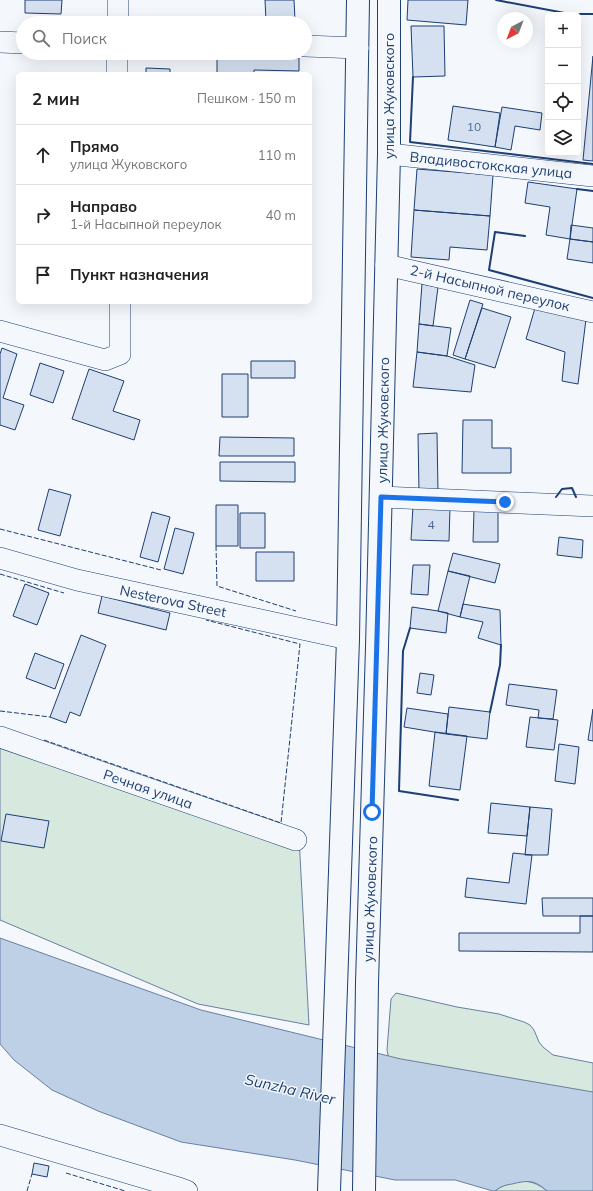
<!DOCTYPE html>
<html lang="ru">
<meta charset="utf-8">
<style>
body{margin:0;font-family:Mulish,sans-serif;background:#f6f6f6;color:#222}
.controls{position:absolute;right:12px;top:12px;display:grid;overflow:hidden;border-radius:6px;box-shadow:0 4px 16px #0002}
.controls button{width:36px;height:36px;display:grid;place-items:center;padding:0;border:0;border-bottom:1px solid #e0e0e0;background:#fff;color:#222;font:20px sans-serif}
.compass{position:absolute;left:497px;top:12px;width:36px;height:36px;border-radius:50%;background:#fff;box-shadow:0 4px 16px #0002;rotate:222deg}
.stop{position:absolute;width:12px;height:12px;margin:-9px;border:3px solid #1a73e8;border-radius:50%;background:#fff}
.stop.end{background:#1a73e8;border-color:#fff;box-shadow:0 1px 4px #0008}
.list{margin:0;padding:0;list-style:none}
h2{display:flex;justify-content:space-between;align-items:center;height:52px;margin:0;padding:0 16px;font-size:17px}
h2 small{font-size:13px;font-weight:400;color:#767676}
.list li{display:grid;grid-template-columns:26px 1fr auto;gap:12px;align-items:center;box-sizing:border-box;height:60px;padding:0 16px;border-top:1px solid #e0e0e0}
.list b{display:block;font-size:15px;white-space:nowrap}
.list p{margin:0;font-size:13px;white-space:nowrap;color:#767676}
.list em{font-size:13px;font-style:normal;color:#767676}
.icon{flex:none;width:22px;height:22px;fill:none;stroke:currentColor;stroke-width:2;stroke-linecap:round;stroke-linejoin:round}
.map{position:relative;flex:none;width:593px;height:1191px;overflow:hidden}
.search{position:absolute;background:#fff;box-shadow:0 4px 16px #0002;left:16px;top:16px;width:296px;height:44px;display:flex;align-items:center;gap:10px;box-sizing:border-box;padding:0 14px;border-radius:22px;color:#767676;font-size:15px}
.panel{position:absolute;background:#fff;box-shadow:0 4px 16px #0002;left:16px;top:72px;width:296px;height:232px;border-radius:6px}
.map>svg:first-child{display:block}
.green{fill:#d7e8df;stroke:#687fa3}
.water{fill:#bed0e5;stroke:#687fa3}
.building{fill:#d5e0f0;stroke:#1d3f73}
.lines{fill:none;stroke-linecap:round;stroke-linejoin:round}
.minor-casing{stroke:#1d3f73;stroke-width:22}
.major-casing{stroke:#1d3f73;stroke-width:24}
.minor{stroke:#f4f7fb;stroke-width:21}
.major{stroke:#f4f7fb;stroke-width:22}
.fence{stroke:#1d3f73;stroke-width:1;stroke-dasharray:5 2;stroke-linecap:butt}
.wall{stroke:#1d3f73;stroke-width:2}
.route{stroke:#1a73e8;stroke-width:5}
.labels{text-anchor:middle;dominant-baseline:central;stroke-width:3;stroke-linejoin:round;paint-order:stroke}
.number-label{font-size:12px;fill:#4b6792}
.street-label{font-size:14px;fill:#1d3f73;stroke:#f4f7fb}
.water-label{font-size:15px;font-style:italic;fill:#1d3f73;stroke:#f4f7fb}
</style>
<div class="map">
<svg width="593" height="1191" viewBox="0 0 593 1191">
<rect width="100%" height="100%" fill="#f4f7fb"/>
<path class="green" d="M0 744 299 837 309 1025 198 1004 0 920Z
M396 993 457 1007 499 1014 524 1022 530 1025 534 1030 539 1042 543 1047 553 1055 593 1063V1101L389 1059 387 1050 391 999Z
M524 1181C533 1182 540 1185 547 1191H495C503 1184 514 1183 524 1181Z"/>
<path class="water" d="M0 938 201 1010 401 1059 593 1092V1191H547C535 1180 528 1180 512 1184 506 1185 501 1186 495 1191H493L455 1180H395L295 1160 181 1142 98 1111 52 1090 14 1060 0 1044Z"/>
<path class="building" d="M25 0H62L61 14 25 13Z
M265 0H294L295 20 266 21Z
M408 0H468L466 25 407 20Z
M411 26H444L445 76 413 77Z
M217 56 299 58V71L254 70V74H217Z
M593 56V161L583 160Z
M146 68 170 69V74H146Z
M453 106 500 113 495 147 448 140Z
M502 107 542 113 540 130 515 126 511 150 495 147Z
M417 169 493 175 490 216 414 210Z
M528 182 577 189 570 239 546 235 550 207 525 203Z
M414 210 490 216 487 250 450 247 449 260 411 257Z
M571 225 593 228V242L570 239Z
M570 239 593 242V263L567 259Z
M422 284 438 287 433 326 419 324Z
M470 300 483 304 465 359 453 355Z
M482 308 511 317 495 368 465 359Z
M535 308 586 319 578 384 562 381 565 352 526 339Z
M419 324 451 328 447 356 417 352Z
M2 348 17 354 3 398 24 405 15 430 0 425V354Z
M417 352 447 356 475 365 471 392 413 387Z
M251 361H295V378H251Z
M40 363 64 371 53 403 30 395Z
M89 369 124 381 113 411 140 420 134 440 72 419Z
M222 374H248V417H222Z
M463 420H492V448H511V473H462Z
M437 433 438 492H419L418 434Z
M220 437 294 438V456H219Z
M220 462H295V482L220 481Z
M49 489 71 495 60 536 38 530Z
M216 505H238V546H216Z
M413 506 450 508 449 541 411 540Z
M474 510 498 511V542H473Z
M152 512 170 517 158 562 140 557Z
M240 513H265V548H240Z
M175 528 194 533 183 574 164 569Z
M559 537 583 540 582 558 557 555Z
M256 552H294V581H256Z
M453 553 500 564 495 583 448 571Z
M413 565H430L428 595 411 594Z
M448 571 470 576 460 617 438 611Z
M25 584 49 593 37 625 13 616Z
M102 596 170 613 166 630 98 613Z
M463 604 500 610 501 645 478 638 483 622 460 617Z
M412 607 438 611 448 613 446 633 410 628Z
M81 635 106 645 80 716 70 712 66 723 50 717Z
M35 653 64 664 55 689 26 678Z
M420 673 434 675 431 695 417 693Z
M509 684 557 690 553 719 538 718 539 710 506 705Z
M449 707 490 712 487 739 446 734Z
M407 708 448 714 446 734 404 727Z
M593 709V741L588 740Z
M530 717 558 720 554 750 526 747Z
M435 732 467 736 460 790 429 786Z
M559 744 579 747 575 784 555 781Z
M491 803 530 807 527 836 488 833Z
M530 807 552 809 548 855H525Z
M6 814 49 821 44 848 1 841Z
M513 853 532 855 526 904 465 897 467 878 509 883Z
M542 898H593V916H543Z
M580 916H593V952L459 951V933H580Z
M34 1163 49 1166 47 1177 32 1174Z"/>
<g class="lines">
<g class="minor-casing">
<path id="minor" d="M118 23V0
M0 42 23 43
M305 46 358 48
M117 53V74
M389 154 593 176
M386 265 593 312
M0 331 105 360 120 354V302
M381 497 593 506
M0 558 77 580 348 639
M0 737 296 840
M0 1135 179 1188 187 1191"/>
</g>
<g class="major-casing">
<path id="major" d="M329 1191 348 639 358 0
M364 1191 367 983 377 647 389 154V0"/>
</g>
<use href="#minor" class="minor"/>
<use href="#major" class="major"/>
<path class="fence" d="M132 21H246
M0 529 161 570
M216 546 217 586 296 611
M0 574 64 593
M0 711 50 717
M44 740 281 823 300 644 206 620
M66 1173 125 1191
M27 1191 32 1174"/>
<path class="wall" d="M496 0 570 14H593
M413 77 410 142 593 164
M577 189 593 191
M525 236 495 232 489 270 593 298
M556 497 562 489 572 488 576 497
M410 628 403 651 399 791 458 800
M490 712 500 665 501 645"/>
</g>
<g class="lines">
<path class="route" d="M372 812 381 497 505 502"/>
</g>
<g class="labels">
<g class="number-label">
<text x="474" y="126">10</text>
<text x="431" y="524">4</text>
</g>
<g class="street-label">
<text transform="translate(389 96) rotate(-90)">улица Жуковского</text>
<text transform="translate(491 165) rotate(6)">Владивостокская улица</text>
<text transform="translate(490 288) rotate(13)">2-й Насыпной переулок</text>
<text transform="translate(383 420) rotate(-89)">улица Жуковского</text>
<text transform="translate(173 601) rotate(12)">Nesterova Street</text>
<text transform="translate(148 789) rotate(19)">Речная улица</text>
<text transform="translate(370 899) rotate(-88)">улица Жуковского</text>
</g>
<g class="water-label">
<text transform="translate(290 1089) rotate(13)">Sunzha River</text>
</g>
</g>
</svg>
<div class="controls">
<button>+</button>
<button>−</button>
<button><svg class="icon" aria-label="locate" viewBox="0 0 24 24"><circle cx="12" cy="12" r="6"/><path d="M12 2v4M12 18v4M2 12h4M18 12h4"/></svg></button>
<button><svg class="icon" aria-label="layers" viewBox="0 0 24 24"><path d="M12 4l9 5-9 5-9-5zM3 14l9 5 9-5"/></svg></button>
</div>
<svg class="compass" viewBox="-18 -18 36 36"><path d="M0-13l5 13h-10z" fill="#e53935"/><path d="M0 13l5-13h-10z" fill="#767676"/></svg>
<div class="stop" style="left:372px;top:812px"></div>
<div class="stop end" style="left:505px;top:502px"></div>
<div class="search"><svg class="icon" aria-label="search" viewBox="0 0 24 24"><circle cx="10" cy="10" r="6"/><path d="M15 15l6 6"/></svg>Поиск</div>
<section class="panel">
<h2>2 мин<small>Пешком · 150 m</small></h2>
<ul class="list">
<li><svg class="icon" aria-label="ahead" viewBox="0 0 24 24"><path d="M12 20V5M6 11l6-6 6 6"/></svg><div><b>Прямо</b><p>улица Жуковского</p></div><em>110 m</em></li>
<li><svg class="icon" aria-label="right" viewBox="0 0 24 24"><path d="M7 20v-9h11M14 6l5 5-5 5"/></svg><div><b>Направо</b><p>1-й Насыпной переулок</p></div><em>40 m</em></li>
<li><svg class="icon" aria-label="arrive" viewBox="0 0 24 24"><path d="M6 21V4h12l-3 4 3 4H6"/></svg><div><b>Пункт назначения</b></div></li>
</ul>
</section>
</div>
